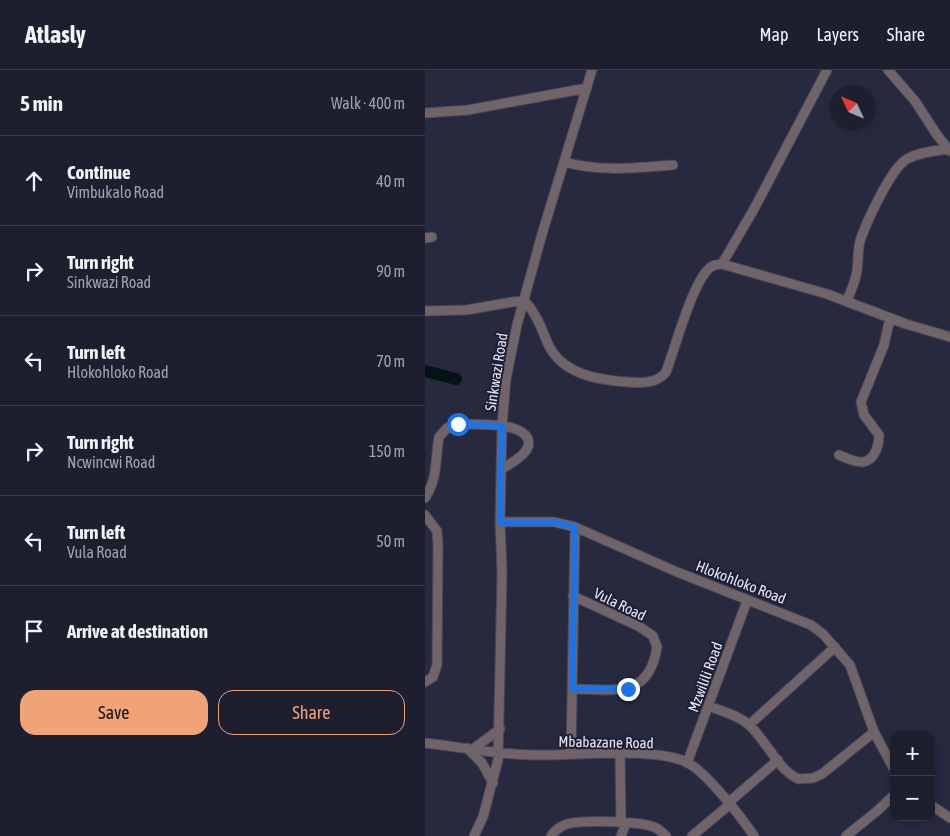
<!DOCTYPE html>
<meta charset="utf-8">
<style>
body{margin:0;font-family:"Asap Condensed",sans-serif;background:#2a2c3b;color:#f1f3f6}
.controls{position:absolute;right:15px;bottom:15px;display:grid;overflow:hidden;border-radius:10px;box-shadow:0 2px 8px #0003}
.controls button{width:45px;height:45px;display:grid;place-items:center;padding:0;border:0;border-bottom:1px solid #3b3d4b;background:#1d1f2f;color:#f1f3f6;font:25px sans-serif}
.compass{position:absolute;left:405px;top:15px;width:45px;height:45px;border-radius:50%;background:#1d1f2f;box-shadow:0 2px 8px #0003;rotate:314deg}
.stop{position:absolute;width:15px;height:15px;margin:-11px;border:4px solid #1a73e8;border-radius:50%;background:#fff}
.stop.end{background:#1a73e8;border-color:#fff;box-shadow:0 1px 5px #0008}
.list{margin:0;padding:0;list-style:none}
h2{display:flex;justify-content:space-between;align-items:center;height:65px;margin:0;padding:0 20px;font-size:21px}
h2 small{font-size:16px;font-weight:400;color:#a0a2aa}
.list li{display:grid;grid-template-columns:32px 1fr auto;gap:15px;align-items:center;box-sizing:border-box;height:90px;padding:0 20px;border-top:1px solid #3b3d4b}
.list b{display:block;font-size:19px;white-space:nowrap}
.list p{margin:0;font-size:16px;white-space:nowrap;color:#a0a2aa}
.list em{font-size:16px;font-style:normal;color:#a0a2aa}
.actions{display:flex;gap:10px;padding:15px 20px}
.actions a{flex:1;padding:11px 0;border:1px solid #efa377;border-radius:15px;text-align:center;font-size:18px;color:#efa377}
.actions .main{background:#efa377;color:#111}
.icon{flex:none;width:28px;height:28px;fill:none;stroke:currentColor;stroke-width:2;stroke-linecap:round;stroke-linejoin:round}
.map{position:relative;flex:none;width:525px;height:766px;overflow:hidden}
header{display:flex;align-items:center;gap:30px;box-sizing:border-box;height:70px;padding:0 25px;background:#1d1f2f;border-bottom:1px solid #3b3d4b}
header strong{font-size:24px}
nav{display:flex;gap:28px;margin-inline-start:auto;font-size:18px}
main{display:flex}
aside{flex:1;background:#1d1f2f}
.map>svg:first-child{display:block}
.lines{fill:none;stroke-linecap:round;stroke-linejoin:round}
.river{stroke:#041315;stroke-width:12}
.minor-casing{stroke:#45475c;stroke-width:11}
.minor{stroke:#706469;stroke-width:9}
.route{stroke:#1a73e8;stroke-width:6}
.labels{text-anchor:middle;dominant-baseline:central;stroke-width:4;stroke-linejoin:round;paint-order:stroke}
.street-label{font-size:15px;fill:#e5e6f5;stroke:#1e1f35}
</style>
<header>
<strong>Atlasly</strong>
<nav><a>Map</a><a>Layers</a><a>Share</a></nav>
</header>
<main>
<aside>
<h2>5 min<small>Walk · 400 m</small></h2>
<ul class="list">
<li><svg class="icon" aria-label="ahead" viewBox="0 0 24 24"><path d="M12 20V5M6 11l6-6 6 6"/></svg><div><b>Continue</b><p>Vimbukalo Road</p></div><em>40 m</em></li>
<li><svg class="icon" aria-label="right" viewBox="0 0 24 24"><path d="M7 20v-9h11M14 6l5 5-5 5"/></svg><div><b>Turn right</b><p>Sinkwazi Road</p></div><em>90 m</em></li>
<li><svg class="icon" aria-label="left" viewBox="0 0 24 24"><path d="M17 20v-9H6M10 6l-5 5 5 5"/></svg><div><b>Turn left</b><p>Hlokohloko Road</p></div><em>70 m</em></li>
<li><svg class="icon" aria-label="right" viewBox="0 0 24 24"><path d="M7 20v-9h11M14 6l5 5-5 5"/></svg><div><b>Turn right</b><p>Ncwincwi Road</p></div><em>150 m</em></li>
<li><svg class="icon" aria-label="left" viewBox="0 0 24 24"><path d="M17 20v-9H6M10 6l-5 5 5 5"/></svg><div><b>Turn left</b><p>Vula Road</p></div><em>50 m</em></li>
<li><svg class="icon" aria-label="arrive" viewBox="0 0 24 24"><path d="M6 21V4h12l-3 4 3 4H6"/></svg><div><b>Arrive at destination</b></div></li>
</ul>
<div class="actions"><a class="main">Save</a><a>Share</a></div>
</aside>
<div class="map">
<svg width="525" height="766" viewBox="0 0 525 766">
<rect width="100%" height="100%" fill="#27293f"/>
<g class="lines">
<path class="river" d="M0 301 31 309"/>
<g class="minor-casing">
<path id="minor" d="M463 0 490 31 512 65 525 81
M0 43 43 40 162 18
M139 92C176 102 210 98 248 95
M0 168 7 167
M297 194 329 139 402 0
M422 231C425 223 429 214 431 206 434 194 432 183 435 171 441 153 466 98 482 89 494 82 510 81 523 79
M0 241 41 240 99 230C111 243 116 257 123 274 137 304 172 310 202 312 215 313 232 314 241 302 250 279 268 209 286 197 290 194 293 195 297 194L402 224 481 254 525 267
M414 385C421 388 431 393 438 392 450 390 454 375 454 365L439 345 436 332 459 275 465 248
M0 428C13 409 10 389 14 367L22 358 33 354C50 355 95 351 103 369 105 375 103 379 99 383 93 390 84 394 77 399
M0 445 12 461 13 475 12 595 8 607 0 612
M75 452H129L150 457 252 502 386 555 398 564 425 595 449 662 469 699
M147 619C188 619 224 630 232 577L228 566 215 557 148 526
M283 636C297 641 312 645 323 654 341 669 353 701 374 709L388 708 397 704 449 662
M324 655 410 577
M0 673C35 677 70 684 106 685 145 686 231 676 263 693 282 703 317 748 329 766
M42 678 57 693 68 713
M48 679 75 659
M146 684 150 457
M195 684 196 753
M262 693 322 531
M303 733 353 690
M506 735 525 748
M49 766 58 747 73 690 77 503 75 452 77 356 81 309 92 255 117 164 167 0
M126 766C130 760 136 756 142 754 158 750 213 751 229 757 234 759 237 762 241 766
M196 766 201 753
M267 766 304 735
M421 766 452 741 469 725"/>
</g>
<use href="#minor" class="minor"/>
</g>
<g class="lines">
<path class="route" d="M33 354 77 356 75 452H129L150 457 147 619H203"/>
</g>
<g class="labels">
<g class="street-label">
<text transform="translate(71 302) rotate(-81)">Sinkwazi Road</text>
<text transform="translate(316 512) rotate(21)">Hlokohloko Road</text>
<text transform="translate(195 534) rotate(26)">Vula Road</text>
<text transform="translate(280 607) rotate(-70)">Mzwilili Road</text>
<text transform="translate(181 672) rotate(1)">Mbabazane Road</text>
</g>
</g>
</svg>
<div class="controls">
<button>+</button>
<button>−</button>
</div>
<svg class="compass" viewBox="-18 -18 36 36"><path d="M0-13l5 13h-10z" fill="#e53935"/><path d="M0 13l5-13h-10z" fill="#a0a2aa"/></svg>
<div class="stop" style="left:33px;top:354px"></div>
<div class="stop end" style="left:203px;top:619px"></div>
</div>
</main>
